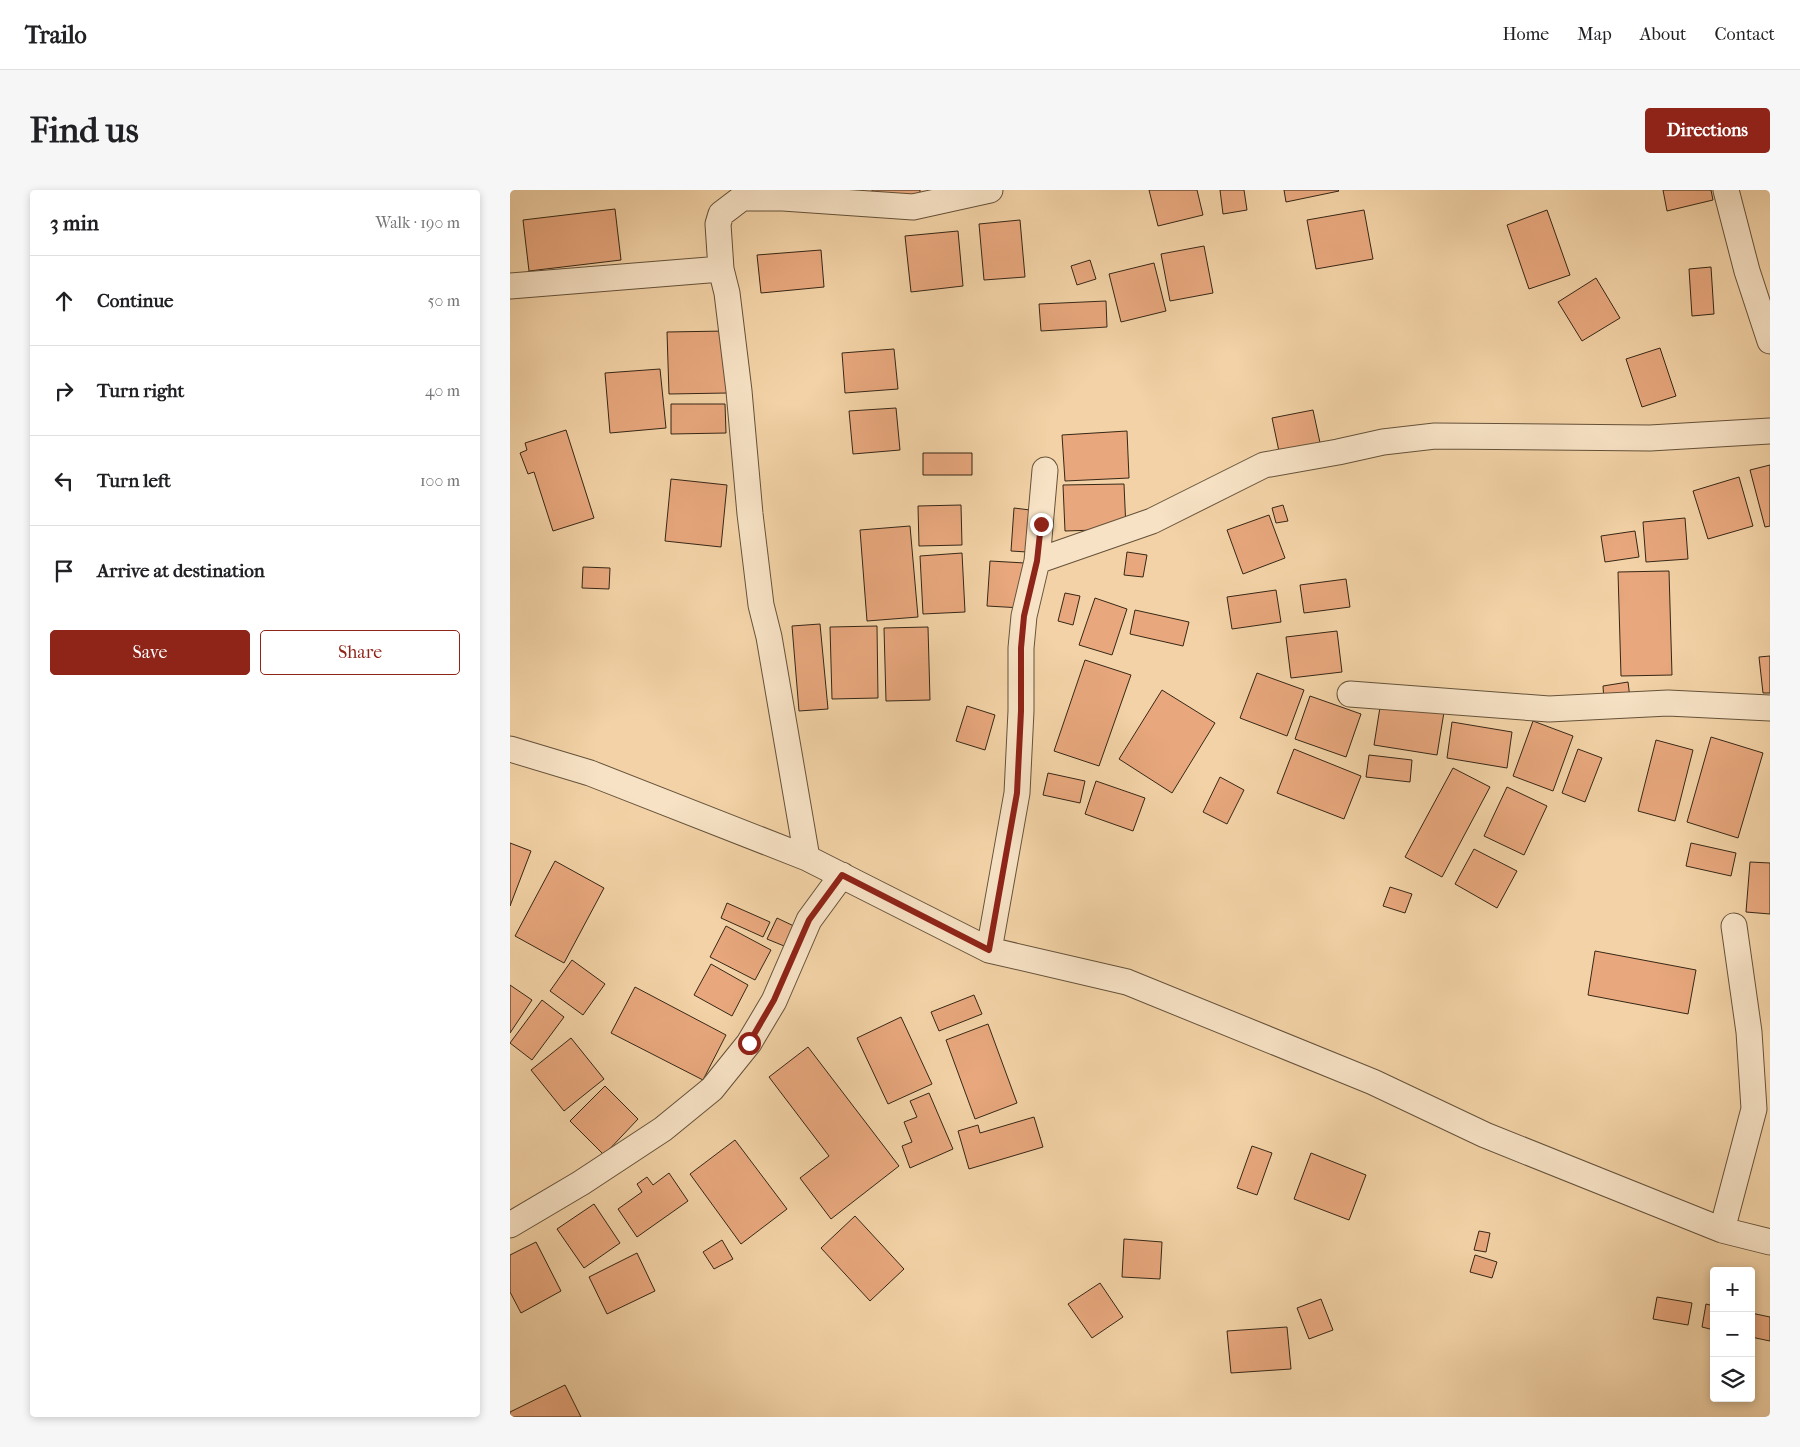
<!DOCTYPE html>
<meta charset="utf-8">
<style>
body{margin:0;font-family:"IM FELL French Canon",serif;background:#f6f6f6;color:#202124}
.controls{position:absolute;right:15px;bottom:15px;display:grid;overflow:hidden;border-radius:5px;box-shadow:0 2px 8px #0003}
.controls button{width:45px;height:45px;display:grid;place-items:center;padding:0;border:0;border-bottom:1px solid #e0e0e0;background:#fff;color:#202124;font:25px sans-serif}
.stop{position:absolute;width:15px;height:15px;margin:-11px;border:4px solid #8f2418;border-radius:50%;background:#fff}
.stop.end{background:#8f2418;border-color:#fff;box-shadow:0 1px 5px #0008}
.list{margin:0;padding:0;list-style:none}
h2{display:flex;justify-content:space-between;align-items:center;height:65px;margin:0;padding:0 20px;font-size:21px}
h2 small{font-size:16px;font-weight:400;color:#757577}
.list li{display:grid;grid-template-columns:32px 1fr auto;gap:15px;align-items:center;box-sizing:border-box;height:90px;padding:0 20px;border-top:1px solid #e0e0e0}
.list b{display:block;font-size:19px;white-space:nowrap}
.list em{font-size:16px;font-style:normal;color:#757577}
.actions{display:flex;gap:10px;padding:15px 20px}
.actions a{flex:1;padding:11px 0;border:1px solid #8f2418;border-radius:5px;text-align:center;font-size:18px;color:#8f2418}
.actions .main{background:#8f2418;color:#fff}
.icon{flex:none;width:28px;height:28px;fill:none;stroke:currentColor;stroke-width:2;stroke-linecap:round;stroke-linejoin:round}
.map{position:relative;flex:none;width:1260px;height:1227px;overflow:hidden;border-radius:5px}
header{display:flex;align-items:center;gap:30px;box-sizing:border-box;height:70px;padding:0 25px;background:#fff;border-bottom:1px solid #e0e0e0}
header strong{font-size:24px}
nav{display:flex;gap:28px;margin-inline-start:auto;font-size:18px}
.intro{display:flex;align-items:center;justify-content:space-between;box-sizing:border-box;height:120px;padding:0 30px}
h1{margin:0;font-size:35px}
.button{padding:12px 22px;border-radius:5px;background:#8f2418;color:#fff;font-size:18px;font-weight:700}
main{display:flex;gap:30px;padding:0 30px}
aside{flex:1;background:#fff;border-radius:5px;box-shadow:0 2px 8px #0003}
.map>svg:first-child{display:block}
.building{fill:#e8a77d;stroke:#362716}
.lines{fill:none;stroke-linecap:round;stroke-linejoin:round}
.street-casing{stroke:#65523a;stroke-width:27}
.street{stroke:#f7e2c5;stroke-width:25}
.route{stroke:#8f2418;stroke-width:6}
</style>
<header>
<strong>Trailo</strong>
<nav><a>Home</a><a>Map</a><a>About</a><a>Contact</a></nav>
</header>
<div class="intro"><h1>Find us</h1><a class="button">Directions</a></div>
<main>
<aside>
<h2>3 min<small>Walk · 190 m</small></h2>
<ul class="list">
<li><svg class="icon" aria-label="ahead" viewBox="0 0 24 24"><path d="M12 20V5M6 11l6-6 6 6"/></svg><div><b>Continue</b></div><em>50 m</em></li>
<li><svg class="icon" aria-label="right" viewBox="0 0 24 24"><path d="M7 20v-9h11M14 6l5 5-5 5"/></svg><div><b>Turn right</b></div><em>40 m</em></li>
<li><svg class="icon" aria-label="left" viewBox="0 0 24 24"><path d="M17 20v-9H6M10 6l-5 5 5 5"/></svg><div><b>Turn left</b></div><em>100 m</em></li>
<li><svg class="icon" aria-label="arrive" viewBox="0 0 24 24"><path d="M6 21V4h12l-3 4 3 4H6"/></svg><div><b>Arrive at destination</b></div></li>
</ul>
<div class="actions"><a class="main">Save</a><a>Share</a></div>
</aside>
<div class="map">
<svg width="1260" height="1227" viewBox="0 0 1260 1227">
<rect width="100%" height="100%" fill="#f2d2a6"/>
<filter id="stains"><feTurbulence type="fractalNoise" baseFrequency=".004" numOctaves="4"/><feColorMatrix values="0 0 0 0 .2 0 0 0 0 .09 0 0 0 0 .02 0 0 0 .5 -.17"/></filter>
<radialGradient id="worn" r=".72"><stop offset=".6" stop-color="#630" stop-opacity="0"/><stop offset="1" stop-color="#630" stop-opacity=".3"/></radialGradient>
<path class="building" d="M362 0H410V4L362 7Z
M639 0H687L693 25 648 36Z
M710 0H734L737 20 713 24Z
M774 0H828L829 1 776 12Z
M1153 0H1201L1203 10 1157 21Z
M105 19 111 70 19 81 13 30Z
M854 20 863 69 806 79 797 30Z
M1037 20 1060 85 1019 99 997 35Z
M510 30 515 87 474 90 469 34Z
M448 41 453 96 401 102 395 46Z
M694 56 703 103 660 111 651 64Z
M311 60 314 97 251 103 247 65Z
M580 70 586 89 567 95 561 76Z
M644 73 656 121 611 132 599 84Z
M1201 77 1204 124 1182 126 1179 79Z
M1086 88 1110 128 1072 151 1048 112Z
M596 111 597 137 531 141 529 114Z
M216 141 217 203 159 204 157 142Z
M1150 158 1166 206 1132 217 1116 169Z
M384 159 388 199 335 203 332 163Z
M150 179 156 238 100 243 95 183Z
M161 214H215L216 243 161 244Z
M386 218 390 260 343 264 339 221Z
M803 220 812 262 771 271 762 228Z
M56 240 84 328 43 341 24 282 18 284 10 263 17 260 15 253Z
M617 241 619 288 555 291 552 245Z
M413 263H462V285H413Z
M1260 275V336L1255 337 1240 280Z
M1229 287 1243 336 1198 349 1183 301Z
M161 289 217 295 211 357 155 351Z
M614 294 616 339 555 341 553 295Z
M451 315 452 355 409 356 408 316Z
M773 315 778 331 766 333 762 318Z
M504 318 520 320 517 362 501 361Z
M759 325 775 368 733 384 717 340Z
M1175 328 1178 369 1136 372 1133 332Z
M400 336 408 427 357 431 350 340Z
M1125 341 1129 367 1095 372 1091 346Z
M617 362 637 365 633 387 614 385Z
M452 363 455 422 413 424 410 366Z
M480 371 515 373 512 418 477 416Z
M73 377 100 378 99 399 72 398Z
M1159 381 1162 485 1111 486 1108 382Z
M836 389 840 417 794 423 790 395Z
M766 400 771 432 722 439 717 407Z
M555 403 570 406 563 435 548 431Z
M585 408 617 419 602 465 569 455Z
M625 420 679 432 673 456 620 444Z
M310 434 318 519 289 521 282 436Z
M367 436 368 508 322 509 320 437Z
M418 437 420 510 376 511 374 438Z
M827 441 832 482 781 488 776 447Z
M1260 466V503H1253L1249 467Z
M575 470 621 485 589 576 544 561Z
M747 483 794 500 777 546 730 528Z
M1118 492 1120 508 1094 511 1093 496Z
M652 500 705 533 662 603 609 569Z
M800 506 851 524 836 567 785 549Z
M871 511 934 522 927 565 864 555Z
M457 516 485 525 475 560 446 551Z
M1023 531 1063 546 1043 601 1003 586Z
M942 532 1002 542 997 578 937 568Z
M1201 547 1253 563 1228 648 1177 632Z
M1146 550 1183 560 1165 631 1128 621Z
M784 559 851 586 834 629 767 603Z
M1068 559 1092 568 1075 612 1052 603Z
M859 565 902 570 900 592 856 587Z
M943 578 980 597 932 687 895 667Z
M538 583 575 591 570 613 533 605Z
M710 587 734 600 717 634 693 622Z
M586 591 635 608 623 641 575 624Z
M997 597 1037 616 1014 665 974 646Z
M0 653 21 661 0 716Z
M1181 653 1226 663 1221 686 1176 676Z
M964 659 1007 681 987 718 945 694Z
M45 671 94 698 54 773 5 746Z
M1240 672 1260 673V724L1236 722Z
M880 697 902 704 895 723 873 716Z
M217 713 260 732 253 747 211 728Z
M267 728 288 738 279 758 257 749Z
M216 736 261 760 245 790 200 767Z
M1085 761 1186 780 1178 824 1078 805Z
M62 770 95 794 73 825 40 801Z
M201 774 238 795 222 826 184 805Z
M0 795 22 810 0 843Z
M125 797 216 845 193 890 101 843Z
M464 805 472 824 429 841 421 822Z
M32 810 54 827 22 870 0 853Z
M391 827 422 894 378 914 347 848Z
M478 834 507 913 465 929 436 850Z
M61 848 94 889 54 921 21 880Z
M298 857 389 976 321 1029 290 988 319 966 259 887Z
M95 896 128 929 94 965 60 931Z
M419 903 443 959 400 978 392 956 402 952 394 932 407 927 400 911Z
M524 927 533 957 459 979 448 941 468 935 470 943Z
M225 950 277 1019 231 1054 180 984Z
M742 956 762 963 747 1005 727 998Z
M801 963 856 985 839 1030 784 1009Z
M159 983 178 1011 127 1047 108 1019 132 1002 127 994 137 987 143 995Z
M84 1014 110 1053 74 1078 47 1039Z
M345 1026 394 1079 360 1111 311 1058Z
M969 1041 980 1043 976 1062 964 1060Z
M614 1049 652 1052 650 1089 612 1087Z
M212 1050 223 1069 204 1079 193 1062Z
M26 1052 51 1101 11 1123 0 1102V1065Z
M127 1063 145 1101 97 1124 79 1087Z
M965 1065 987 1072 982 1088 960 1082Z
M590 1093 613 1127 582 1148 558 1114Z
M1147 1107 1182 1113 1178 1135 1143 1129Z
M811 1109 823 1140 799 1149 787 1118Z
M1196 1114 1204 1116V1140L1192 1137Z
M1241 1123 1260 1127V1151L1241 1147Z
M777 1137 781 1179 721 1183 717 1141Z
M55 1195 71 1227H0V1222Z"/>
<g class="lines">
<g class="street-casing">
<path id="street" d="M1216 0 1237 81 1260 151
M0 96 211 79
M527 371 642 331 754 275 828 262 873 252 925 246 1140 248 1260 241
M840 504 1039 519 1158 513 1260 518
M0 559 80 583 297 668 479 760 617 792 863 892 975 945 1212 1040 1260 1052
M297 668 259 447 251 415 240 324 229 201 217 103 211 79 208 34 211 24 232 8H273L403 17 480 0
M479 760 507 603 511 521V458L514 426 527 371 535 280
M0 1035 71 993 153 939 202 899 239 853 264 811 299 730 332 685
M1212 1040 1244 919 1239 842 1224 736"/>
</g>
<use href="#street" class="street"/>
</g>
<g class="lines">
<path class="route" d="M239 853 264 810 299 730 332 685 479 760 507 603 511 521V458L514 426 527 371 531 334"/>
</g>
<rect width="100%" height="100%" filter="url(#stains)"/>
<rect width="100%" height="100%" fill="url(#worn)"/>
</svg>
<div class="controls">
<button>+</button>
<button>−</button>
<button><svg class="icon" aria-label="layers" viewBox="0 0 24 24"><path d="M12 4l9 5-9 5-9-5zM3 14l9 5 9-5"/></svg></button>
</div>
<div class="stop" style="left:239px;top:853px"></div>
<div class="stop end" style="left:531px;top:334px"></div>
</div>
</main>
